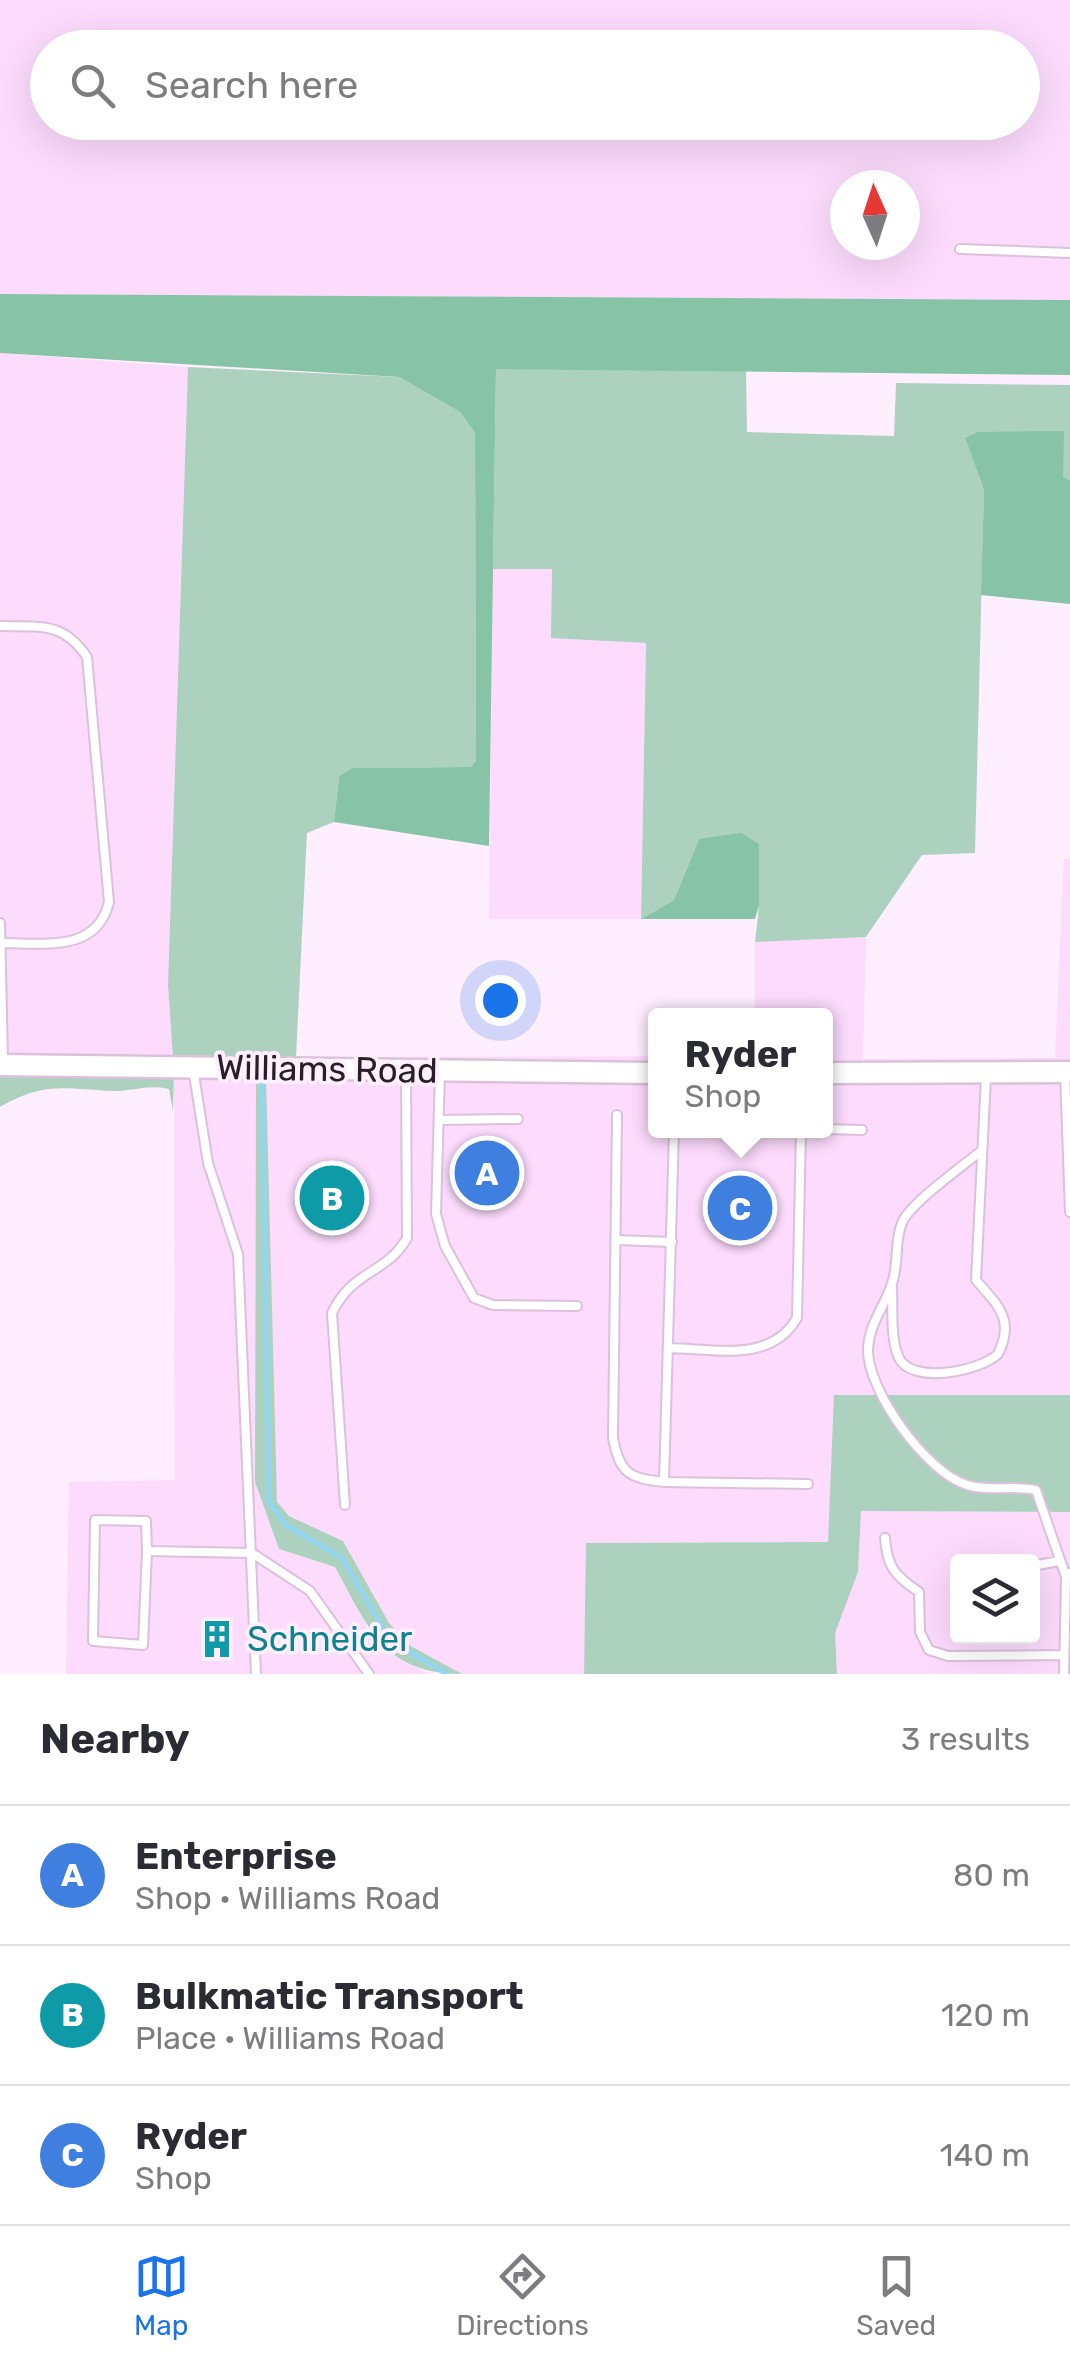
<!DOCTYPE html>
<meta charset="utf-8">
<style>
body{margin:0;font-family:Rubik,sans-serif;background:#f2f2f3;color:#2b2b33}
.controls{position:absolute;right:30px;bottom:30px;display:grid;overflow:hidden;border-radius:10px;box-shadow:0 10px 40px #0002}
.controls button{width:90px;height:90px;display:grid;place-items:center;padding:0;border:0;border-bottom:2px solid #e1e1e2;background:#fff;color:#2b2b33;font:50px sans-serif}
.compass{position:absolute;left:830px;top:170px;width:90px;height:90px;border-radius:50%;background:#fff;box-shadow:0 10px 40px #0002;rotate:357deg}
.you{position:absolute;left:500px;top:1000px;width:35px;height:35px;margin:-25px;border:8px solid #fff;border-radius:50%;background:#1a73e8;box-shadow:0 0 0 15px #1a73e833}
.badge{display:grid;place-items:center;width:65px;height:65px;border-radius:50%;background:#1a73e8;color:#fff;font-size:32px;font-weight:700}
.pin{position:absolute;translate:-50% -50%;border:5px solid #fff;box-shadow:0 2px 10px #0006}
.popup{position:absolute;left:648px;top:1008px;width:185px;height:130px;box-sizing:border-box;display:grid;place-content:center;border-radius:10px;background:#fff;filter:drop-shadow(0 2px 8px #0005);font-size:32px;white-space:nowrap;color:#7c7c81}
.popup b{font-size:38px;color:#2b2b33}
.popup::after{content:'';position:absolute;left:50%;top:100%;margin-left:-20px;border:20px solid transparent;border-top-color:#fff}
.list{margin:0;padding:0;list-style:none}
h2{display:flex;justify-content:space-between;align-items:center;height:130px;margin:0;padding:0 40px;font-size:42px}
h2 small{font-size:32px;font-weight:400;color:#7c7c81}
.list li{display:grid;grid-template-columns:65px 1fr auto;gap:30px;align-items:center;box-sizing:border-box;height:140px;padding:0 40px;border-top:2px solid #e1e1e2}
.list b{display:block;font-size:38px;white-space:nowrap}
.list p{margin:0;font-size:32px;white-space:nowrap;color:#7c7c81}
.list em{font-size:32px;font-style:normal;color:#7c7c81}
.icon{flex:none;width:55px;height:55px;fill:none;stroke:currentColor;stroke-width:2;stroke-linecap:round;stroke-linejoin:round}
.map{position:relative;flex:none;width:1070px;height:1674px;overflow:hidden}
.search{position:absolute;background:#fff;box-shadow:0 10px 40px #0002;left:30px;right:30px;top:30px;height:110px;display:flex;align-items:center;gap:25px;box-sizing:border-box;padding:0 35px;border-radius:55px;color:#7c7c81;font-size:38px}
.sheet{height:550px;background:#fff}
nav{display:flex;justify-content:space-around;align-items:center;box-sizing:border-box;height:140px;border-top:2px solid #e1e1e2;background:#fff;font-size:28px;color:#7c7c81}
nav a{display:grid;justify-items:center;gap:5px}
nav .on{color:#1a73e8}
.map>svg:first-child{display:block}
.built{fill:#fcdbfd;fill-rule:evenodd}
.green{fill:#acd1bf}
.forest{fill:#86c3a7}
.lines{fill:none;stroke-linecap:round;stroke-linejoin:round}
.stream{stroke:#94d6f0;stroke-width:5}
.lane-casing{stroke:#dbc1db;stroke-width:12}
.secondary-casing{stroke:#dbc1db;stroke-width:25}
.lane{stroke:#fff;stroke-width:8}
.secondary{stroke:#fff;stroke-width:20}
.labels{text-anchor:middle;dominant-baseline:central;stroke-width:8;stroke-linejoin:round;paint-order:stroke}
.street-label{font-size:35px;fill:#281e28;stroke:#feeefe}
.culture-label{font-size:35px;fill:#0d838f;stroke:#feeefe;text-anchor:start}
</style>
<div class="map">
<svg width="1070" height="1674" viewBox="0 0 1070 1674">
<rect width="100%" height="100%" fill="#feeefe"/>
<path class="built" d="M0 0H1070V300L0 294ZM48 48H1022V122H48ZM845 185H905V245H845Z
M0 353 188 367 168 985 174 1073 256 1076 255 1482 279 1549 335 1567 375 1642 429 1674H66L69 1482 175 1480 174 1074 0 1073Z
M493 569H552L646 643 641 919H489Z
M1064 859H1070V1395H835L828 1542 587 1543 584 1674H462L409 1645 389 1623 343 1541 289 1516 276 1502 266 1058 655 1056V1130H825V1016L755 1015V942L866 937 863 1059 1055 1058Z
M861 1511 1070 1512V1674H837L835 1633 858 1572ZM958 1562H1032V1636H958Z"/>
<path class="green" d="M188 367 399 377 460 412 475 433 476 761 472 767 352 768 339 776 334 822 307 833 296 1057 173 1058 168 985Z
M496 368 746 371 747 432 894 436 896 383 1070 385V480L965 438 984 490 975 853 922 855 866 937 755 942 759 906 699 839 674 900 641 919 646 643 551 638 552 569H493Z
M0 1073 174 1074 173 1111 169 1089C151 1084 133 1091 114 1091 65 1089 45 1081 0 1107Z
M266 1075 277 1502 289 1516 343 1541 389 1623 409 1645 462 1674C384 1674 368 1627 335 1567L279 1549 255 1482 256 1076Z
M834 1395H1070V1512L861 1511 858 1572 835 1633 837 1674H584L586 1543 828 1542Z"/>
<path class="forest" d="M0 294 1070 300V375L496 369 489 846 334 822 339 776 352 768 471 767 476 761 475 433 460 412 399 377 0 353Z
M1064 431 1063 477 1070 480V604L981 595 984 490 965 438 978 432Z
M741 833 759 844V906L755 919H641L674 900 699 839Z"/>
<g class="lines">
<path class="stream" d="M262 1079 269 1502 286 1525 342 1558 390 1640 447 1674"/>
<g class="lane-casing">
<path id="lane" d="M960 249 1070 253
M0 626C39 627 63 621 87 657L109 902C97 953 44 943 3 943
M0 923 3 1061
M193 1068 208 1163 238 1254 256 1674
M440 1071 436 1214 445 1246 474 1298 493 1305 577 1306
M1065 1072 1070 1212
M617 1115 613 1438C620 1474 629 1478 664 1482
M439 1120 518 1119
M825 1129 862 1130
M674 1130 664 1482 808 1484
M981 1151C963 1166 909 1204 902 1223 895 1239 898 1260 894 1276 889 1302 870 1319 868 1348 866 1390 927 1473 967 1485 988 1492 1014 1485 1036 1490L1066 1577
M616 1240 672 1242
M892 1287C893 1307 890 1339 899 1358 912 1385 981 1371 998 1354 1016 1318 996 1304 976 1280L986 1077
M669 1348C716 1349 771 1363 797 1318L801 1130
M345 1505 332 1313C353 1269 386 1275 407 1238L406 1074
M885 1538C887 1567 895 1576 919 1592L920 1632 929 1650 948 1656 1064 1655
M147 1551 146 1521 95 1520 93 1641 143 1645 147 1551 252 1553 310 1591 369 1674
M1032 1566 1059 1561
M1064 1674 1066 1577 1070 1573"/>
</g>
<g class="secondary-casing">
<path id="secondary" d="M0 1065 655 1073
M825 1073 1070 1072"/>
</g>
<use href="#lane" class="lane"/>
<use href="#secondary" class="secondary"/>
</g>
<defs>
<g id="building-bare" transform="scale(3)"><path d="M-4-6H4V6H1V3H-1V6H-4ZM-2.5-4.3h1.7v1.8h-1.7ZM.8-4.3h1.7v1.8H.8ZM-2.5-1h1.7V.8h-1.7ZM.8-1h1.7V.8H.8Z" fill="#0f9aa8" stroke="#feeefe" stroke-width="2.5" paint-order="stroke"/></g>
</defs>
<g fill-rule="evenodd">
<use href="#building-bare" x="217" y="1639"/>
</g>
<g class="labels">
<g class="street-label">
<text transform="translate(327 1069) rotate(1)">Williams Road</text>
</g>
<g class="culture-label">
<text x="247" y="1639">Schneider</text>
</g>
</g>
</svg>
<div class="controls">
<button><svg class="icon" aria-label="layers" viewBox="0 0 24 24"><path d="M12 4l9 5-9 5-9-5zM3 14l9 5 9-5"/></svg></button>
</div>
<svg class="compass" viewBox="-18 -18 36 36"><path d="M0-13l5 13h-10z" fill="#e53935"/><path d="M0 13l5-13h-10z" fill="#7c7c81"/></svg>
<div class="you"></div>
<div class="pin badge" style="left:487px;top:1173px;background:#3f7fe0">A</div>
<div class="pin badge" style="left:332px;top:1198px;background:#0f9aa8">B</div>
<div class="pin badge" style="left:740px;top:1208px;background:#3f7fe0">C</div>
<div class="popup"><b>Ryder</b>Shop</div>
<div class="search"><svg class="icon" aria-label="search" viewBox="0 0 24 24"><circle cx="10" cy="10" r="6"/><path d="M15 15l6 6"/></svg>Search here</div>
</div>
<section class="sheet">
<h2>Nearby<small>3 results</small></h2>
<ul class="list">
<li><span class="badge" style="background:#3f7fe0">A</span><div><b>Enterprise</b><p>Shop · Williams Road</p></div><em>80 m</em></li>
<li><span class="badge" style="background:#0f9aa8">B</span><div><b>Bulkmatic Transport</b><p>Place · Williams Road</p></div><em>120 m</em></li>
<li><span class="badge" style="background:#3f7fe0">C</span><div><b>Ryder</b><p>Shop</p></div><em>140 m</em></li>
</ul>
</section>
<nav>
<a class="on"><svg class="icon" aria-label="map" viewBox="0 0 24 24"><path d="M3 6l6-2 6 2 6-2v14l-6 2-6-2-6 2zM9 4v14M15 6v14"/></svg>Map</a>
<a><svg class="icon" aria-label="directions" viewBox="0 0 24 24"><path d="M12 3l9 9-9 9-9-9zM9 14v-3h6M13 9l2 2-2 2"/></svg>Directions</a>
<a><svg class="icon" aria-label="saved" viewBox="0 0 24 24"><path d="M7 4h10v16l-5-4-5 4z"/></svg>Saved</a>
</nav>
